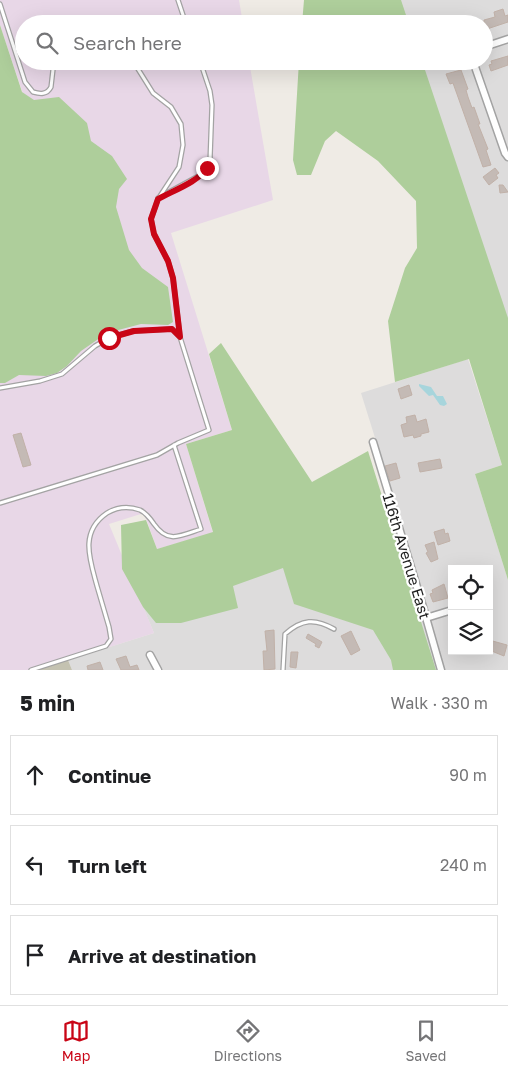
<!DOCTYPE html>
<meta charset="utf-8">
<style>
body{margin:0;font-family:"Golos Text",sans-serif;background:#f6f6f6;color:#202124}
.controls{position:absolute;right:15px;bottom:15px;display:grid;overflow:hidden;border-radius:0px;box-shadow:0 5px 20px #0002}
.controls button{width:45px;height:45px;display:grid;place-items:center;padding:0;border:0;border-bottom:1px solid #e0e0e0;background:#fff;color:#202124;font:25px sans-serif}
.stop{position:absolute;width:15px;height:15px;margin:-11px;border:4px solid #c90516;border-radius:50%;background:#fff}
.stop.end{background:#c90516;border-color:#fff;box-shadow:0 1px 5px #0008}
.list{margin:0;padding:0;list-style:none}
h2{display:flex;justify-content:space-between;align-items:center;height:65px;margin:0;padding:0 20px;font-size:21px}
h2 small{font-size:16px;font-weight:400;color:#757577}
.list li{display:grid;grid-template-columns:32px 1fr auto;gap:15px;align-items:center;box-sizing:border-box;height:80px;margin:0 10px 10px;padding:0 10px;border:1px solid #e0e0e0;border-radius:0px}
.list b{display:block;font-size:19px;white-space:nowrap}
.list em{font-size:16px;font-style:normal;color:#757577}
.icon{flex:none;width:28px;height:28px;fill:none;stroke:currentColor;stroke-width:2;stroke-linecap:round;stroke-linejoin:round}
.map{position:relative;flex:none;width:508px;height:670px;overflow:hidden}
.search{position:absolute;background:#fff;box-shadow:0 5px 20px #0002;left:15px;right:15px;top:15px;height:55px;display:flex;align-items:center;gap:12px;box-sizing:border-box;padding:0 18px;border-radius:28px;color:#757577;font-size:19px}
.sheet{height:335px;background:#fff}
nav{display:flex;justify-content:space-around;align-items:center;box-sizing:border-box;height:70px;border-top:1px solid #e0e0e0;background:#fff;font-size:14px;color:#757577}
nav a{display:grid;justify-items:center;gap:2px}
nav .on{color:#c90516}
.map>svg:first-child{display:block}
.residential{fill:#dddcdc;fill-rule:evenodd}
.industrial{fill:#e8d7e7}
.construction{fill:#c4c2b1}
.forest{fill:#aece9b}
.water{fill:#a7d5dc}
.building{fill:#c4bab5;stroke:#c1b1a8}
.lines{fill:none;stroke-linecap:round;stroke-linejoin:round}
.lane-casing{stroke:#a3a3a3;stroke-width:5.5}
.street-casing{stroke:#a3a3a3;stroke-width:9}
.lane{stroke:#fff;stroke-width:3}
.street{stroke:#fff;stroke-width:6}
.route{stroke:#c90516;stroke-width:6}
.labels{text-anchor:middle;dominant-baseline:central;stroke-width:4.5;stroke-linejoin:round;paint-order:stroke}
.street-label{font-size:15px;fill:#1f1f1f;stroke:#fff}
</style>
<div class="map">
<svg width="508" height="670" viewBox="0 0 508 670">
<rect width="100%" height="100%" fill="#efebe5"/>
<path class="residential" d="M400 0H508V334L420 61H484V24H407Z
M468 359 502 465 475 474 508 580V670H72L68 660 154 633 143 607 402 524 361 393ZM452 569H489V651H452Z"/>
<path class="industrial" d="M0 0H239L243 24H24V61H249L273 200 171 233 232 430 186 444 213 533 157 549 144 513 109 524 154 633 37 670H0V266L26 103 0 25Z"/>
<path class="construction" d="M68 660 72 670H37Z"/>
<path class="forest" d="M304 0H401L409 24H302Z
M0 25 22 92 34 100 59 97 87 123 91 141 112 156 127 179 119 189 116 207 129 250 142 268 168 287 173 322 168 325 141 324 107 333 81 351 67 366 57 373 46 376 19 375 5 383H0Z
M299 61H422L508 318V580L475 474 502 465 469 359 395 382 388 321 405 268 417 248 416 201 378 161 336 131 325 141 311 175H297L293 160Z
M221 343 312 482 368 451 436 670H393L391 660 373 630 294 604 283 568 233 586 238 608 181 623H156L143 607 122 569 121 525 146 520 157 549 213 532 186 444 232 430 209 354Z"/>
<path class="water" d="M419 384 431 387 437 396H443L447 404 444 406 440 405 433 395 429 396 419 386Z"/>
<path class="building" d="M503 9 505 16 508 15V22L484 30V20L495 17 494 12Z
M508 56V65L491 71 489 65 492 64 491 61Z
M461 70 468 89 466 90 468 97 472 108 474 107 480 124H478L488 149 486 150 491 165 483 167 453 83 450 84 446 74Z
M495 168 499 173 496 175 498 178 489 185 483 177Z
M499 185H503L508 192 500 193Z
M409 385 412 395 401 399 398 389Z
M415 415 417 422 426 419 429 432 421 434V436L414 438 413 435 404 437 401 425 407 423 406 417Z
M21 433 31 465 23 467 13 435Z
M440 459 442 468 420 472 418 463Z
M396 463 400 478 390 481 385 466Z
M444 529 445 534 448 533 450 541 438 545 434 532Z
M434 542 438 559 431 562 426 553 428 552 425 545Z
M444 584 448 598 433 602 430 594 433 593 432 590Z
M274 630 275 669 264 670 263 651H267L265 631Z
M351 631 360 650 351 655 341 636Z
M308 634 322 642 319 648 315 646 316 644 306 638Z
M489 640 507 645 504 656 489 650Z
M291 652H298L296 668 290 667Z
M126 656 130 667 137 665 139 670H121L116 659Z
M100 662 103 670H88L87 666Z"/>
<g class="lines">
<g class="lane-casing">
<path id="lane" d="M178 0 186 24
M0 4 25 82 33 92C40 94 47 95 51 87L54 61
M133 61 153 93 171 107 181 124 183 145 179 167 158 199 151 219 154 234 168 261 173 278 180 336
M158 198 204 173 210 160 212 105 210 91 200 61
M0 388 40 381 62 374 95 346 109 338 133 331 172 329 180 337 209 430 178 443 157 455 0 503
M31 670 106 646 111 639 109 627C105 613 101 600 97 586 90 560 79 532 107 513 117 507 129 506 140 510 146 513 150 518 154 524 168 544 180 536 201 529L174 445
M283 670 285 634C302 619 315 618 334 629"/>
</g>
<g class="street-casing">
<path id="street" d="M484 47 508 39
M473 61 505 153 508 157
M429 65 441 61
M373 442 423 607 441 670
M426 618 452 610
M150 655 158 670"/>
</g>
<use href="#lane" class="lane"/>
<use href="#street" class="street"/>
</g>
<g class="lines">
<path class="route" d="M109 338 134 331 172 329 180 337 173 278 168 261 154 234 151 219 158 199C172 191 198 182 207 168"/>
</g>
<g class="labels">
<g class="street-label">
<text transform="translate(407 556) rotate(73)">116th Avenue East</text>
</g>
</g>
</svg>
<div class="controls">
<button><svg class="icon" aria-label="locate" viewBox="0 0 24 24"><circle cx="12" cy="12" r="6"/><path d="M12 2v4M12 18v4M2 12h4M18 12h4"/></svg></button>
<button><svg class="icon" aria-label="layers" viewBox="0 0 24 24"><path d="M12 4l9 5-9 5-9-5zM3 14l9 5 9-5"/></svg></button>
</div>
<div class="stop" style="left:109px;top:338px"></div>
<div class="stop end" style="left:207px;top:168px"></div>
<div class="search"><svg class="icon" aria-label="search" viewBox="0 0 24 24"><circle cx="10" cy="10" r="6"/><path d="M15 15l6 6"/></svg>Search here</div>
</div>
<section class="sheet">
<h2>5 min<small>Walk · 330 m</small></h2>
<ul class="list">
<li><svg class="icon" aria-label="ahead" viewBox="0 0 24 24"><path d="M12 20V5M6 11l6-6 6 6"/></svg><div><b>Continue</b></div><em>90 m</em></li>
<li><svg class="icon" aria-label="left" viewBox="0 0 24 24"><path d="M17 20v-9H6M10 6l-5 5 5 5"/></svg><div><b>Turn left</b></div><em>240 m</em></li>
<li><svg class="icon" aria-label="arrive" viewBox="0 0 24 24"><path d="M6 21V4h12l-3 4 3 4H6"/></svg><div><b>Arrive at destination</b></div></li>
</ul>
</section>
<nav>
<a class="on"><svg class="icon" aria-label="map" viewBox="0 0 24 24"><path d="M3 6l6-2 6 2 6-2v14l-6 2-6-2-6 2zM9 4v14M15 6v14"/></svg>Map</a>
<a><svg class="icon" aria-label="directions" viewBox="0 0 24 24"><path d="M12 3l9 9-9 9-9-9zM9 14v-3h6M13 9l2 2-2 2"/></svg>Directions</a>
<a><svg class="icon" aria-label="saved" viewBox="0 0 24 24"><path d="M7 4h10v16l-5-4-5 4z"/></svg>Saved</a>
</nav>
